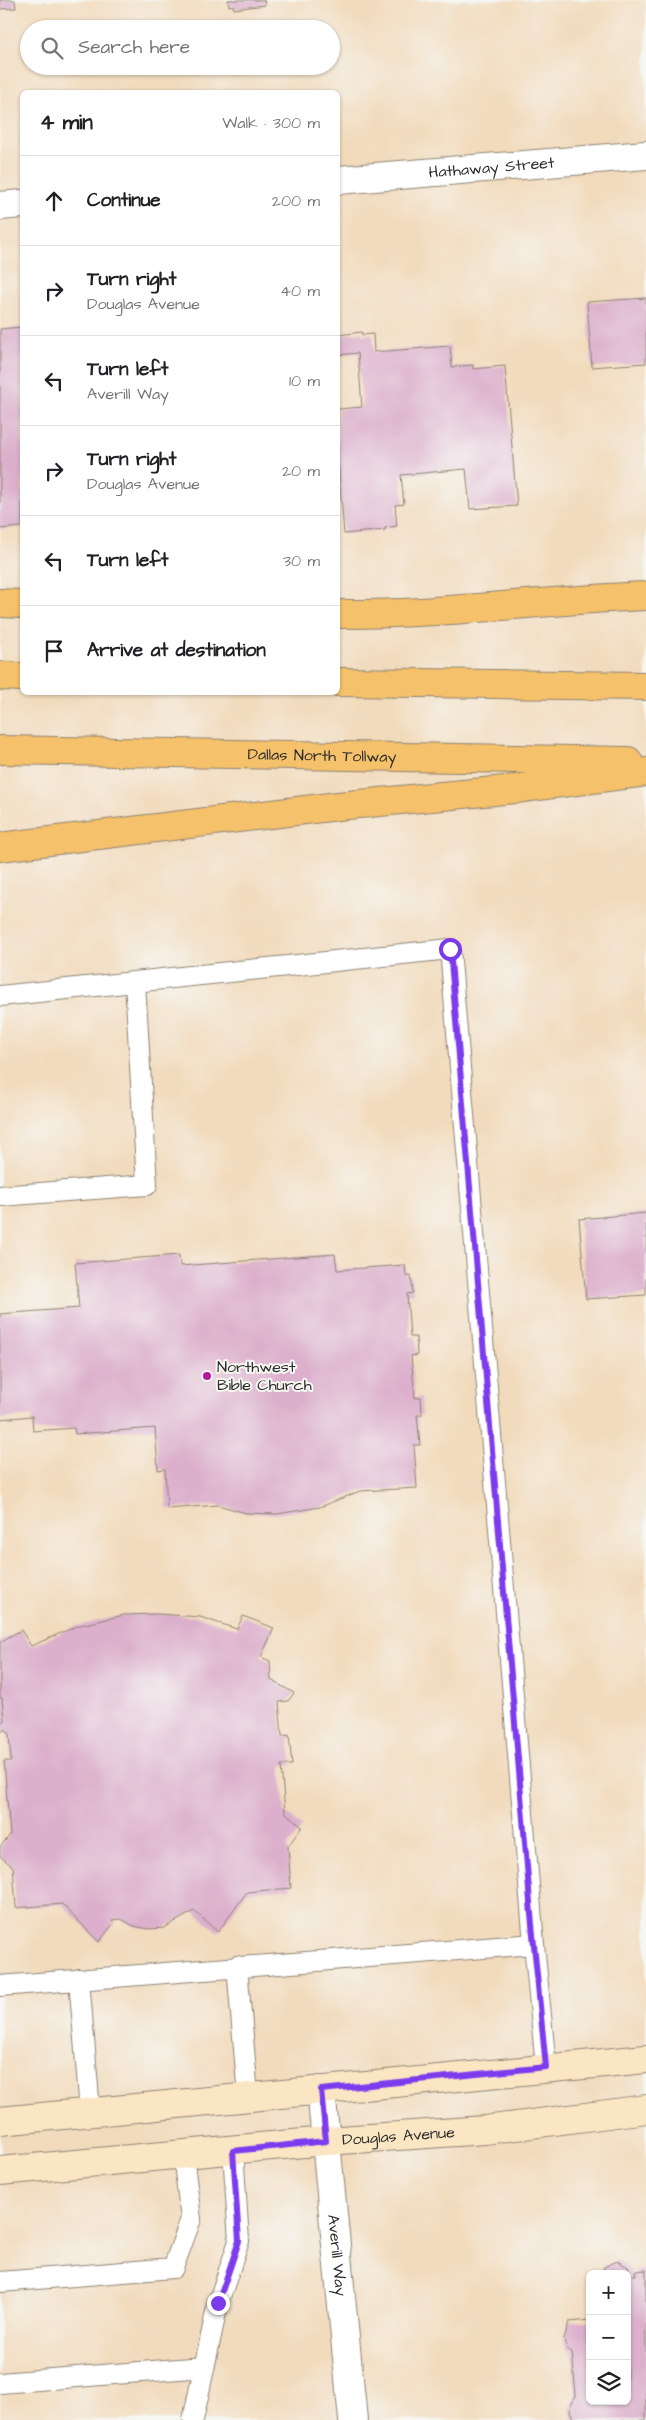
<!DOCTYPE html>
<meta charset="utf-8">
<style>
body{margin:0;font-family:"Architects Daughter",sans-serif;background:#f2f2f2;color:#202124}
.controls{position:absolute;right:15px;bottom:15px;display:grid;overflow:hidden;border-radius:8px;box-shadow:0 1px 4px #0004}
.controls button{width:45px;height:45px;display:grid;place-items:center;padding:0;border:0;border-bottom:1px solid #e0e0e0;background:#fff;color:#202124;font:25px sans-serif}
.stop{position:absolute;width:15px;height:15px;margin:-11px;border:4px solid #7c3aed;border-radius:50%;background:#fff}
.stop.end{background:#7c3aed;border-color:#fff;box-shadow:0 1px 5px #0008}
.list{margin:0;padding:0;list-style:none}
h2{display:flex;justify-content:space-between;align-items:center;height:65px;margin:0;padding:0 20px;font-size:21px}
h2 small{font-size:16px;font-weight:400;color:#757577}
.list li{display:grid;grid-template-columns:32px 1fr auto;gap:15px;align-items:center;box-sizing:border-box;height:90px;padding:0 20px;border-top:1px solid #e0e0e0}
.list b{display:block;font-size:19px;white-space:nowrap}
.list p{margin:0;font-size:16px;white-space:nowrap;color:#757577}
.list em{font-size:16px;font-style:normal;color:#757577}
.icon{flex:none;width:28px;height:28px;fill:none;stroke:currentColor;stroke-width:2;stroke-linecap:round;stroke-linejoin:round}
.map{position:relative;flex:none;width:646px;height:2420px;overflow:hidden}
.search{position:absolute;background:#fff;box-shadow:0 1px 4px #0004;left:20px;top:20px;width:320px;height:55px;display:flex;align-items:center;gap:12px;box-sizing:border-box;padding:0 18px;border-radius:28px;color:#757577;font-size:19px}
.panel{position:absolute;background:#fff;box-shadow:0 1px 4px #0004;left:20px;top:90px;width:320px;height:605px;border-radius:8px}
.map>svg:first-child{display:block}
.building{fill:#dcafcc}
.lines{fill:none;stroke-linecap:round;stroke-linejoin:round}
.lane-casing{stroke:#8e8374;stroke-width:22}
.street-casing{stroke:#8e8374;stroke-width:30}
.secondary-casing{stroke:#8e8374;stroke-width:30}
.highway-casing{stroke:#8e8374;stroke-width:30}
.lane{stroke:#fff;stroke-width:20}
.street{stroke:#fff;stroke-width:28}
.secondary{stroke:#fbe6c4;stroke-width:28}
.highway{stroke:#f5c16b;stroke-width:28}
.route{stroke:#7c3aed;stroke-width:6}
.poi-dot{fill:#b5179e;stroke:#f6f6f2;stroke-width:2}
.labels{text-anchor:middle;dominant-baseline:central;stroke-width:4;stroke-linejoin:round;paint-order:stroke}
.street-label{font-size:16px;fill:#2b2b2b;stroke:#f6f6f2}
.poi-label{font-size:16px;fill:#2b2b2b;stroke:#f6f6f2;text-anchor:start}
</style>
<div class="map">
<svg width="646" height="2420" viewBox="0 0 646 2420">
<rect width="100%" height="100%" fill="#f6f6f2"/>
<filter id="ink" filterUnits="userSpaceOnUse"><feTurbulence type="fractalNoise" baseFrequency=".02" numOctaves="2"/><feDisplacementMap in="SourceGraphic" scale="10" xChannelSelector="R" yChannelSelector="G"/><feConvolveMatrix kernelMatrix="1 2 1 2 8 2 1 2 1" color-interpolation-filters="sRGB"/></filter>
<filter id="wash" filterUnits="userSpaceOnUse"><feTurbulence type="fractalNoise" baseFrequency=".0096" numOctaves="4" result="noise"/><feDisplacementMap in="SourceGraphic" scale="20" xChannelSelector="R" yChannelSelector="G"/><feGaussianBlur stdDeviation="1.12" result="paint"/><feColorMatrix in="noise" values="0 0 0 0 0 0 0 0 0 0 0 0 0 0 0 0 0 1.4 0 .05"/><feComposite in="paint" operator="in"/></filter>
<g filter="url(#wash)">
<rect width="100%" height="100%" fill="#f2dbbd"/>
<g id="blocks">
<path class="building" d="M0 0H15L16 8 0 9Z
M228 0H264L265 5 234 9 233 5 229 6Z
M646 298V363L592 367 587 302Z
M22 327V527L0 529V329Z
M362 332V335L373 334 374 352 450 346 452 367 473 365V369L505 366 517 506 470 509 466 469 401 475 404 504 395 505 397 526 385 528V530L344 534 338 458V409L362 407 358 353 338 355V335Z
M646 1213V1295L586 1299 579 1219Z
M335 1254 337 1270 405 1265 406 1276H411L413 1293 407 1294 410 1337H416L417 1355 411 1356 415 1398 421 1397 422 1415H417L420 1445H414L417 1488 360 1491 320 1507 277 1514 246 1513 218 1505 167 1509 165 1469 158 1470 155 1428 75 1434 74 1428 33 1431 32 1416 0 1419V1314L79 1308 75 1263 179 1255 180 1266Z
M158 1614 200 1617 237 1629 243 1616 274 1628 261 1657 270 1661 271 1680 294 1693 288 1701 279 1702 282 1736 289 1735 292 1765H281L285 1812 302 1827 288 1846 291 1888 247 1892 218 1932 194 1911 164 1928 149 1929 134 1926 121 1919 112 1920 114 1923 99 1942 62 1904 16 1908 13 1867 0 1856V1847L10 1835 4 1761H11L9 1734 4 1729 0 1734V1724L4 1720 2 1698H0V1642L21 1630 31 1646 77 1626 124 1615Z
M617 2261 628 2267 632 2275H636L635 2271 646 2270V2420H574L570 2411 571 2403 576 2396 572 2352 567 2349 564 2340 569 2322 590 2320V2401H627V2274H601L604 2267Z"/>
</g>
</g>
<g filter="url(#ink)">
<use href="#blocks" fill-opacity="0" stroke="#8e8374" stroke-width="1"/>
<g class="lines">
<g class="lane-casing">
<path id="lane" d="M0 996 450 949 534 1944 0 1986
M0 1196 147 1185 135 982
M534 1944 546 2067
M237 1966 248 2096
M79 1979 90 2111
M0 2282 173 2268 191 2219 183 2155
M0 2383 204 2367
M193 2420 218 2303 239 2241 233 2151"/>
</g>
<g class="street-casing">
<g id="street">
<path id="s1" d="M338 180 646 155"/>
<path d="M0 206 22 204"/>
<path id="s2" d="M321 2090 353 2420"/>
</g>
</g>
<g class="secondary-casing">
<g id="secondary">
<path d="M0 2121 646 2059"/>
<path id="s3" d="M0 2171 326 2141 485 2130 646 2109"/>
</g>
</g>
<g class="highway-casing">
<g id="highway">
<path d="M0 603 22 604"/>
<path d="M338 614C441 615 543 600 646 596"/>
<path d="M0 676 22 677"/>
<path d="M338 682 646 686"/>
<path id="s4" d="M0 750 628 761"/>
<path d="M0 847 338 806 515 789 646 772"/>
</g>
</g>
<use href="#lane" class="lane"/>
<use href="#street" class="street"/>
<use href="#secondary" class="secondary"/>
<use href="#highway" class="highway"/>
</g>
</g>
<g class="lines" filter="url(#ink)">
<path class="route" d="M218 2303 239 2241 233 2151 326 2141 321 2090 546 2067 531 1914 450 949"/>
</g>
<circle class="poi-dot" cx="207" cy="1376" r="5"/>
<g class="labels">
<g class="street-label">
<text stroke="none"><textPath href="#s1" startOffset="154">Hathaway Street</textPath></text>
<text stroke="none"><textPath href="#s4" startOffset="322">Dallas North Tollway</textPath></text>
<text stroke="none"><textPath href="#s3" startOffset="400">Douglas Avenue</textPath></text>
<text stroke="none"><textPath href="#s2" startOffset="166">Averill Way</textPath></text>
</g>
<g class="poi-label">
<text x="217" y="1367">Northwest<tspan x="217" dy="18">Bible Church</tspan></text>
</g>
</g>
</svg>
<div class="controls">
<button>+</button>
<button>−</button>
<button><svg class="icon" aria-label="layers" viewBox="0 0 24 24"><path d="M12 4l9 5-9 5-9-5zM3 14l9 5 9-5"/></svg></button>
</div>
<div class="stop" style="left:450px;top:949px"></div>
<div class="stop end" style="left:218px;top:2303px"></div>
<div class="search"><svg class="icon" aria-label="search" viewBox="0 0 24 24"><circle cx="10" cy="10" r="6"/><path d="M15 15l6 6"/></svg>Search here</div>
<section class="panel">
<h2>4 min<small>Walk · 300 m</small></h2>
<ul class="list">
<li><svg class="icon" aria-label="ahead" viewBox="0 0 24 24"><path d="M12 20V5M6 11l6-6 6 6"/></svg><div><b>Continue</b></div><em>200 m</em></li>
<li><svg class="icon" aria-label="right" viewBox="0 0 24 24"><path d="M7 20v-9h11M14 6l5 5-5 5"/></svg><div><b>Turn right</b><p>Douglas Avenue</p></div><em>40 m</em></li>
<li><svg class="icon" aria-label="left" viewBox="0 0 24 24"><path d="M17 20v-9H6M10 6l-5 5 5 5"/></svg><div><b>Turn left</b><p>Averill Way</p></div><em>10 m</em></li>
<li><svg class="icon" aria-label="right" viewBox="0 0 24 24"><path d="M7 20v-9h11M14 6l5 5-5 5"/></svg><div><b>Turn right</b><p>Douglas Avenue</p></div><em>20 m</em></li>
<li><svg class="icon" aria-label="left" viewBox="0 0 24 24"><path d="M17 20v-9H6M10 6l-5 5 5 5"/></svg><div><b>Turn left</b></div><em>30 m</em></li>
<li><svg class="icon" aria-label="arrive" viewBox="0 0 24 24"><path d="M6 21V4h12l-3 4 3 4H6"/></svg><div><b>Arrive at destination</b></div></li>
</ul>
</section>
</div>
